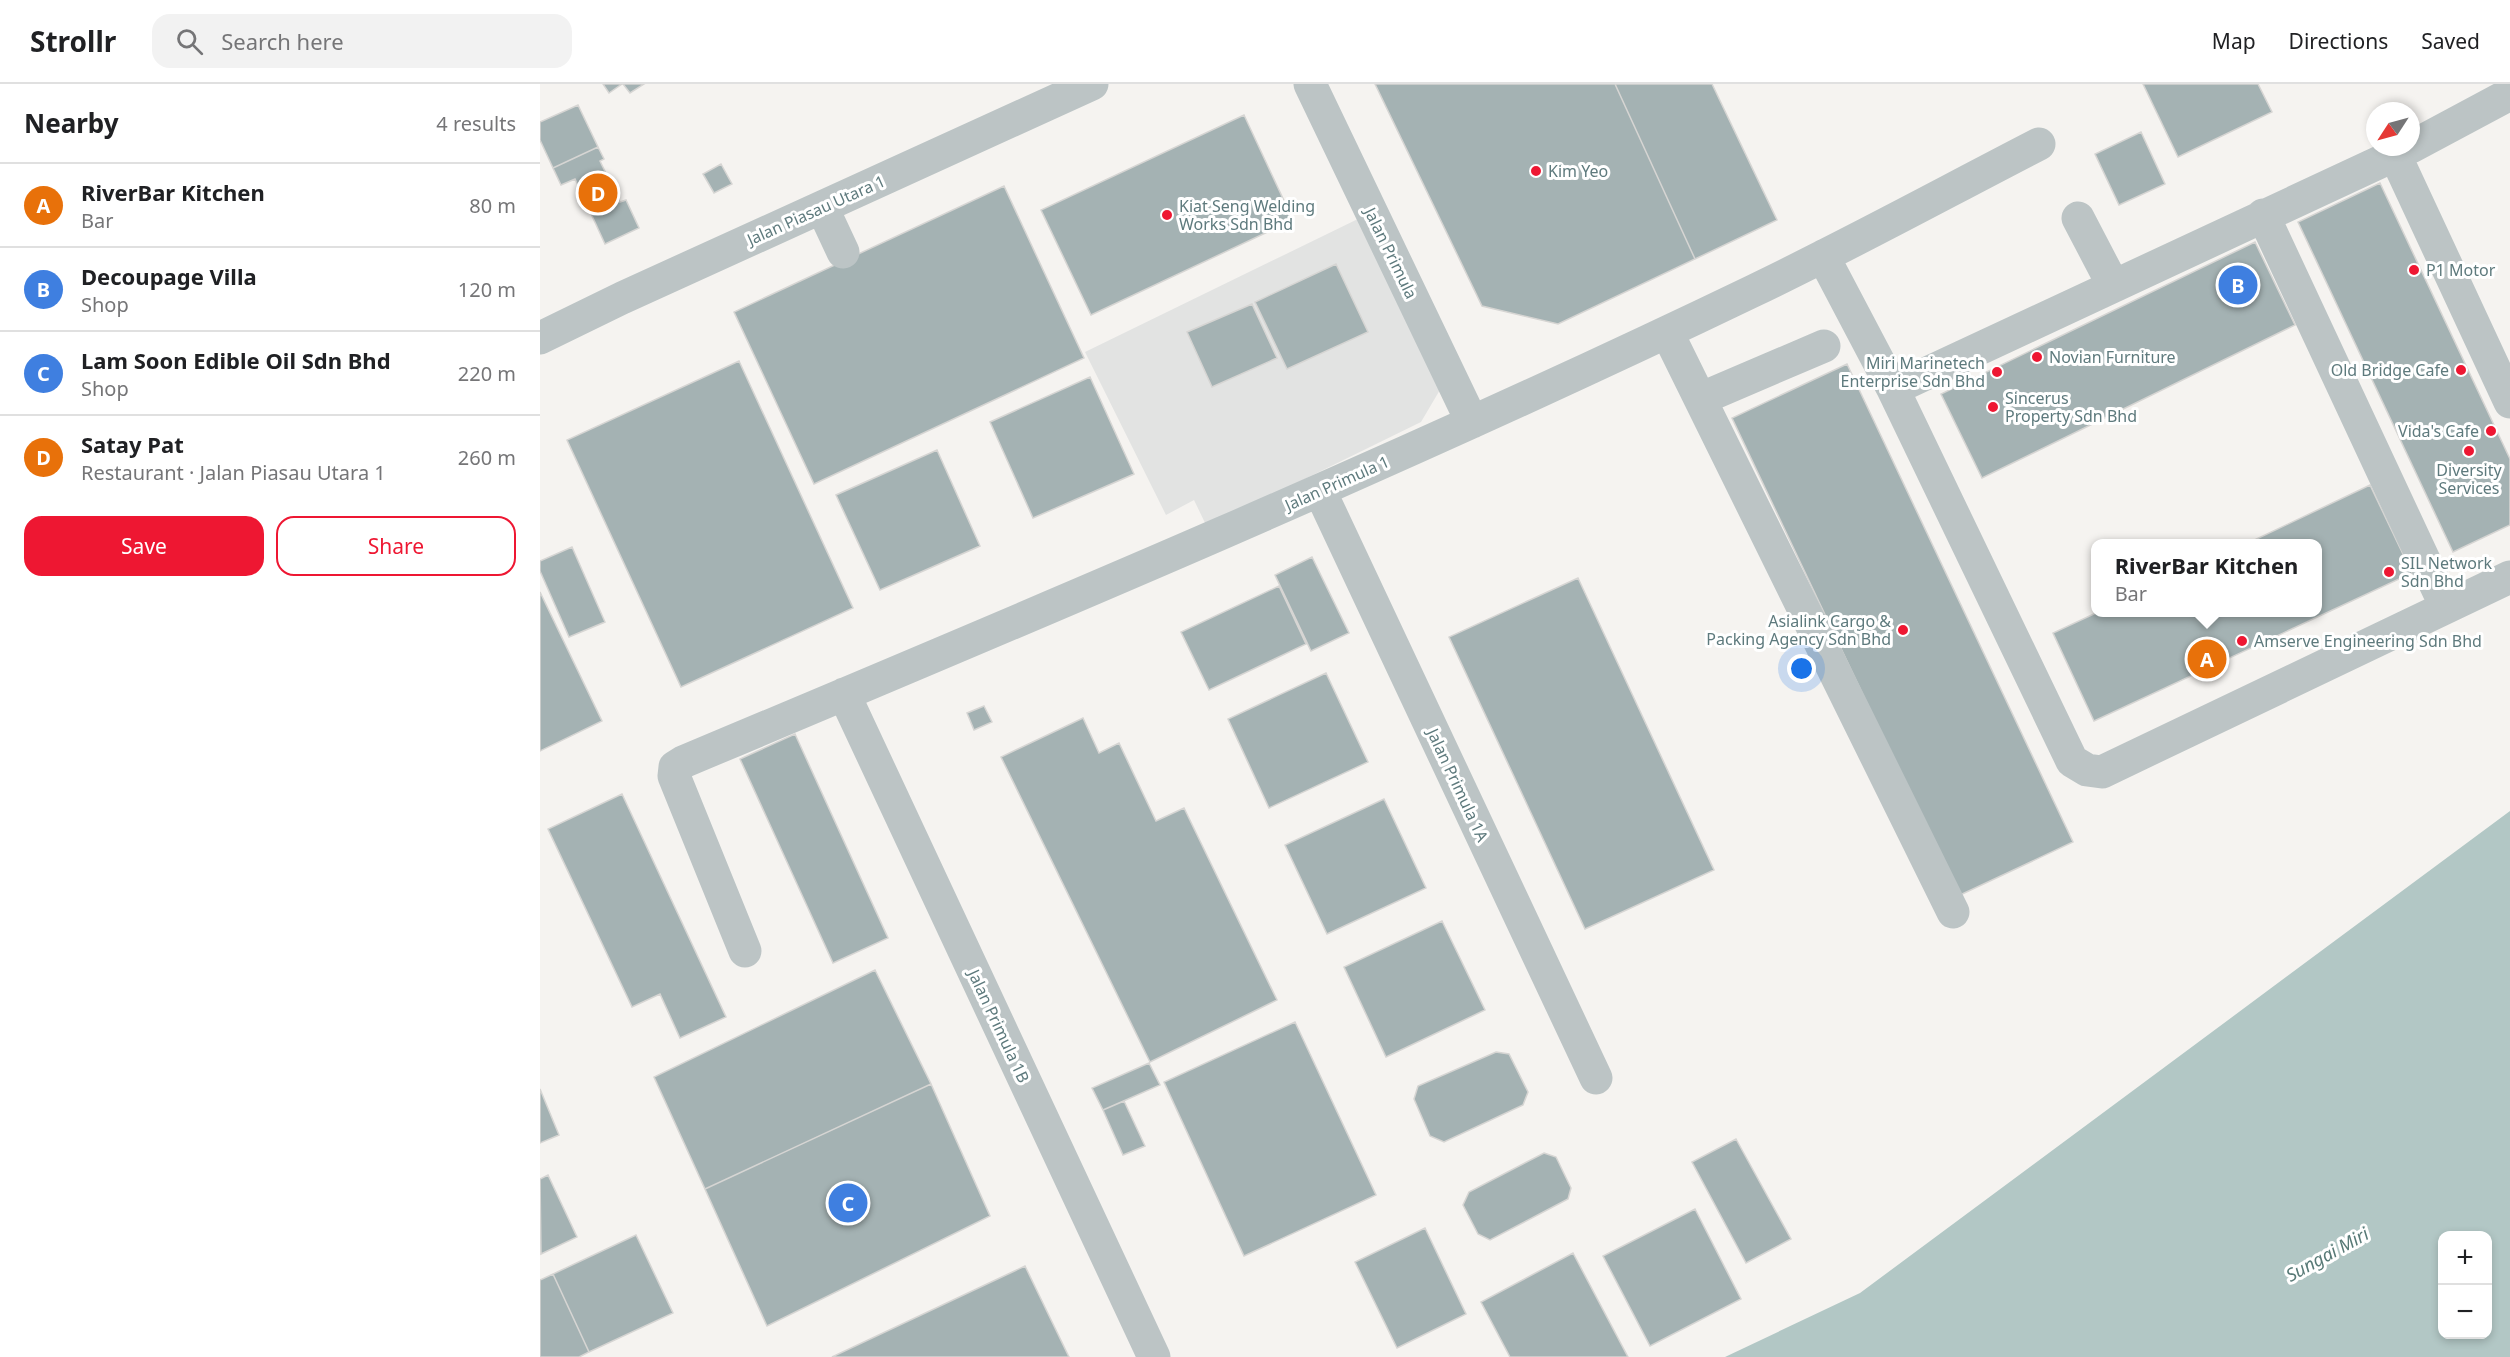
<!DOCTYPE html>
<meta charset="utf-8">
<style>
body{margin:0;font-family:"Noto Sans",sans-serif;background:#f2f2f2;color:#202124}
.controls{position:absolute;right:18px;bottom:18px;display:grid;overflow:hidden;border-radius:12px;box-shadow:0 3px 9px #0003}
.controls button{width:54px;height:54px;display:grid;place-items:center;padding:0;border:0;border-bottom:2px solid #e0e0e0;background:#fff;color:#202124;font:30px sans-serif}
.compass{position:absolute;left:1826px;top:18px;width:54px;height:54px;border-radius:50%;background:#fff;box-shadow:0 3px 9px #0003;rotate:234deg}
.you{position:absolute;left:1262px;top:585px;width:21px;height:21px;margin:-15px;border:4px solid #fff;border-radius:50%;background:#1a73e8;box-shadow:0 0 0 9px #1a73e833}
.badge{display:grid;place-items:center;width:39px;height:39px;border-radius:50%;background:#ee1732;color:#fff;font-size:20px;font-weight:700}
.pin{position:absolute;translate:-50% -50%;border:3px solid #fff;box-shadow:0 2px 6px #0006}
.popup{position:absolute;left:1551px;top:455px;width:231px;height:78px;box-sizing:border-box;display:grid;place-content:center;border-radius:12px;background:#fff;filter:drop-shadow(0 2px 4px #0005);font-size:20px;white-space:nowrap;color:#757577}
.popup b{font-size:22px;color:#202124}
.popup::after{content:'';position:absolute;left:50%;top:100%;margin-left:-12px;border:12px solid transparent;border-top-color:#fff}
.list{margin:0;padding:0;list-style:none}
h2{display:flex;justify-content:space-between;align-items:center;height:78px;margin:0;padding:0 24px;font-size:26px}
h2 small{font-size:20px;font-weight:400;color:#757577}
.list li{display:grid;grid-template-columns:39px 1fr auto;gap:18px;align-items:center;box-sizing:border-box;height:84px;padding:0 24px;border-top:2px solid #e0e0e0}
.list b{display:block;font-size:22px;white-space:nowrap}
.list p{margin:0;font-size:20px;white-space:nowrap;color:#757577}
.list em{font-size:20px;font-style:normal;color:#757577}
.actions{display:flex;gap:12px;padding:18px 24px}
.actions a{flex:1;padding:14px 0;border:2px solid #ee1732;border-radius:18px;text-align:center;font-size:21px;color:#ee1732}
.actions .main{background:#ee1732;color:#fff}
.icon{flex:none;width:33px;height:33px;fill:none;stroke:currentColor;stroke-width:2;stroke-linecap:round;stroke-linejoin:round}
.map{position:relative;flex:none;width:1970px;height:1273px;overflow:hidden}
header{display:flex;align-items:center;gap:36px;box-sizing:border-box;height:84px;padding:0 30px;background:#fff;border-bottom:2px solid #e0e0e0}
header strong{font-size:28px}
nav{display:flex;gap:33px;margin-inline-start:auto;font-size:21px}
.search{width:420px;height:54px;background:#f2f2f2;display:flex;align-items:center;gap:15px;box-sizing:border-box;padding:0 21px;border-radius:18px;color:#757577;font-size:22px}
main{display:flex}
aside{flex:1;background:#fff}
.map>svg:first-child{display:block}
.built{fill:#e2e3e2}
.water{fill:#b2c7c5;fill-rule:evenodd}
.building{fill:#a4b2b3;stroke:#d6d5d3;stroke-width:1.5}
.lines{fill:none;stroke-linecap:round;stroke-linejoin:round}
.minor{stroke:#bcc4c5;stroke-width:33}
.poi-dot{fill:#ee1732;stroke:#fff;stroke-width:2}
.labels{text-anchor:middle;dominant-baseline:central;stroke-width:6;stroke-linejoin:round;paint-order:stroke}
.poi-label{font-size:16px;fill:#5e7a7d;stroke:#fff;text-anchor:start}
.street-label{font-size:16px;fill:#5e7a7d;stroke:#fff}
.water-label{font-size:18px;font-style:italic;fill:#587a77;stroke:#fff}
</style>
<header>
<strong>Strollr</strong>
<div class="search"><svg class="icon" aria-label="search" viewBox="0 0 24 24"><circle cx="10" cy="10" r="6"/><path d="M15 15l6 6"/></svg>Search here</div>
<nav><a>Map</a><a>Directions</a><a>Saved</a></nav>
</header>
<main>
<aside>
<h2>Nearby<small>4 results</small></h2>
<ul class="list">
<li><span class="badge" style="background:#e8710a">A</span><div><b>RiverBar Kitchen</b><p>Bar</p></div><em>80 m</em></li>
<li><span class="badge" style="background:#3f7fe0">B</span><div><b>Decoupage Villa</b><p>Shop</p></div><em>120 m</em></li>
<li><span class="badge" style="background:#3f7fe0">C</span><div><b>Lam Soon Edible Oil Sdn Bhd</b><p>Shop</p></div><em>220 m</em></li>
<li><span class="badge" style="background:#e8710a">D</span><div><b>Satay Pat</b><p>Restaurant · Jalan Piasau Utara 1</p></div><em>260 m</em></li>
</ul>
<div class="actions"><a class="main">Save</a><a>Share</a></div>
</aside>
<div class="map">
<svg width="1970" height="1273" viewBox="0 0 1970 1273">
<rect width="100%" height="100%" fill="#f5f3f0"/>
<path class="built" d="M822 133 904 299 881 338 667 443 654 416 626 431 545 268Z"/>
<path class="water" d="M1970 727V1273H1185L1320 1209ZM1902 1152H1948V1250H1902Z"/>
<path class="building" d="M63 0H82L69 9Z
M83 0H104L90 9Z
M835 0H1075L1155 175 1018 240 942 222Z
M1075 0H1172L1237 136 1155 175Z
M1603 0H1718L1732 28 1638 73Z
M38 21 58 63 13 84 0 56V38Z
M704 31 753 136 551 231 501 126Z
M1601 48 1625 100 1579 121 1555 70Z
M58 63 64 75 60 77 80 118 86 116 99 144 65 160 35 95 21 101 13 84Z
M181 80 192 100 174 109 163 90Z
M1840 99 1970 375V441L1913 468 1758 138Z
M464 102 544 274 274 400 194 228Z
M1715 158 1755 241 1442 394 1401 310Z
M796 180 828 248 747 285 715 218Z
M712 220 737 274 672 303 647 248Z
M199 277 313 524 141 603 27 356Z
M1307 280 1533 758 1418 812 1192 334Z
M550 293 594 390 493 434 450 338Z
M397 366 440 462 340 506 296 411Z
M1830 401 1872 489 1554 637 1513 549 1558 528H1778V460H1706Z
M32 463 65 538 29 553 0 487V477Z
M772 473 809 549 771 567 735 491Z
M1038 494 1174 786 1045 845 909 553Z
M739 502 766 560 669 606 641 548Z
M0 508 62 637 0 667Z
M786 589 828 678 729 724 688 635Z
M444 622 452 638 434 646 427 629Z
M543 634 559 669 579 659 616 737 644 724 737 916 610 978 461 673Z
M255 650 348 854 293 879 200 675Z
M82 710 186 933 140 954 120 910 92 923 8 745Z
M844 715 886 804 787 850 745 761Z
M902 837 945 926 846 973 804 883Z
M335 886 391 1000 165 1105 114 993Z
M755 938 836 1111 704 1172 624 998Z
M956 968 969 970 988 1008 983 1021 904 1058 890 1052 874 1015 878 1002Z
M609 979 620 1001 563 1026 552 1004Z
M391 1000 450 1132 227 1242 165 1105Z
M0 1005 19 1051 0 1059Z
M584 1017 605 1062 583 1071 563 1026Z
M1196 1055 1251 1155 1206 1179 1152 1078Z
M1004 1069 1016 1073 1031 1104 1028 1115 950 1156 938 1150 923 1121 929 1108Z
M8 1091 37 1153 1 1170 0 1095Z
M1155 1125 1201 1215 1110 1262 1063 1172Z
M885 1144 926 1230 857 1264 815 1178Z
M96 1151 133 1229 49 1268 13 1190Z
M1033 1169 1088 1273H970L941 1218Z
M485 1182 529 1273H292Z
M13 1190 49 1268 39 1273H0V1196Z"/>
<g class="lines">
<path class="minor" d="M770 0 932 338
M1870 63 1855 71 1970 318
M1871 63 1970 10
M282 123 303 168
M1723 131 1906 523
M1538 134 1573 201
M1283 172 1353 305 1532 677 1547 686 1562 688 1970 493
M1127 248 1413 828
M0 254 82 214 552 0
M1353 305 1855 71
M1160 315 1284 262
M780 407 1056 994
M304 610 614 1273
M205 867 134 692 135 683 143 678C503 527 862 376 1213 207 1309 161 1404 109 1499 60"/>
</g>
<g class="poi-dot">
<circle cx="996" cy="87" r="6"/>
<circle cx="627" cy="131" r="6"/>
<circle cx="1874" cy="186" r="6"/>
<circle cx="1497" cy="273" r="6"/>
<circle cx="1921" cy="286" r="6"/>
<circle cx="1457" cy="288" r="6"/>
<circle cx="1453" cy="323" r="6"/>
<circle cx="1951" cy="347" r="6"/>
<circle cx="1929" cy="367" r="6"/>
<circle cx="1849" cy="488" r="6"/>
<circle cx="1363" cy="546" r="6"/>
<circle cx="1702" cy="557" r="6"/>
</g>
<g class="labels">
<g class="poi-label">
<text x="1008" y="87">Kim Yeo</text>
<text x="639" y="122">Kiat Seng Welding<tspan x="639" dy="18">Works Sdn Bhd</tspan></text>
<text x="1886" y="186">P1 Motor</text>
<text x="1509" y="273">Novian Furniture</text>
<text x="1445" y="279" text-anchor="end">Miri Marinetech<tspan x="1445" dy="18">Enterprise Sdn Bhd</tspan></text>
<text x="1909" y="286" text-anchor="end">Old Bridge Cafe</text>
<text x="1465" y="314">Sincerus<tspan x="1465" dy="18">Property Sdn Bhd</tspan></text>
<text x="1939" y="347" text-anchor="end">Vida's Cafe</text>
<text x="1929" y="386" text-anchor="middle">Diversity<tspan x="1929" dy="18">Services</tspan></text>
<text x="1861" y="479">SIL Network<tspan x="1861" dy="18">Sdn Bhd</tspan></text>
<text x="1351" y="537" text-anchor="end">Asialink Cargo &amp;<tspan x="1351" dy="18">Packing Agency Sdn Bhd</tspan></text>
<text x="1714" y="557">Amserve Engineering Sdn Bhd</text>
</g>
<g class="street-label">
<text transform="translate(276 126) rotate(-24)">Jalan Piasau Utara 1</text>
<text transform="translate(851 169) rotate(64)">Jalan Primula</text>
<text transform="translate(797 399) rotate(-24)">Jalan Primula 1</text>
<text transform="translate(918 701) rotate(65)">Jalan Primula 1A</text>
<text transform="translate(459 942) rotate(65)">Jalan Primula 1B</text>
</g>
<g class="water-label">
<text transform="translate(1787 1170) rotate(-29)">Sungai Miri</text>
</g>
</g>
</svg>
<div class="controls">
<button>+</button>
<button>−</button>
</div>
<svg class="compass" viewBox="-18 -18 36 36"><path d="M0-13l5 13h-10z" fill="#e53935"/><path d="M0 13l5-13h-10z" fill="#757577"/></svg>
<div class="you"></div>
<div class="pin badge" style="left:1667px;top:575px;background:#e8710a">A</div>
<div class="popup"><b>RiverBar Kitchen</b>Bar</div>
<div class="pin badge" style="left:1698px;top:201px;background:#3f7fe0">B</div>
<div class="pin badge" style="left:308px;top:1119px;background:#3f7fe0">C</div>
<div class="pin badge" style="left:58px;top:109px;background:#e8710a">D</div>
</div>
</main>
